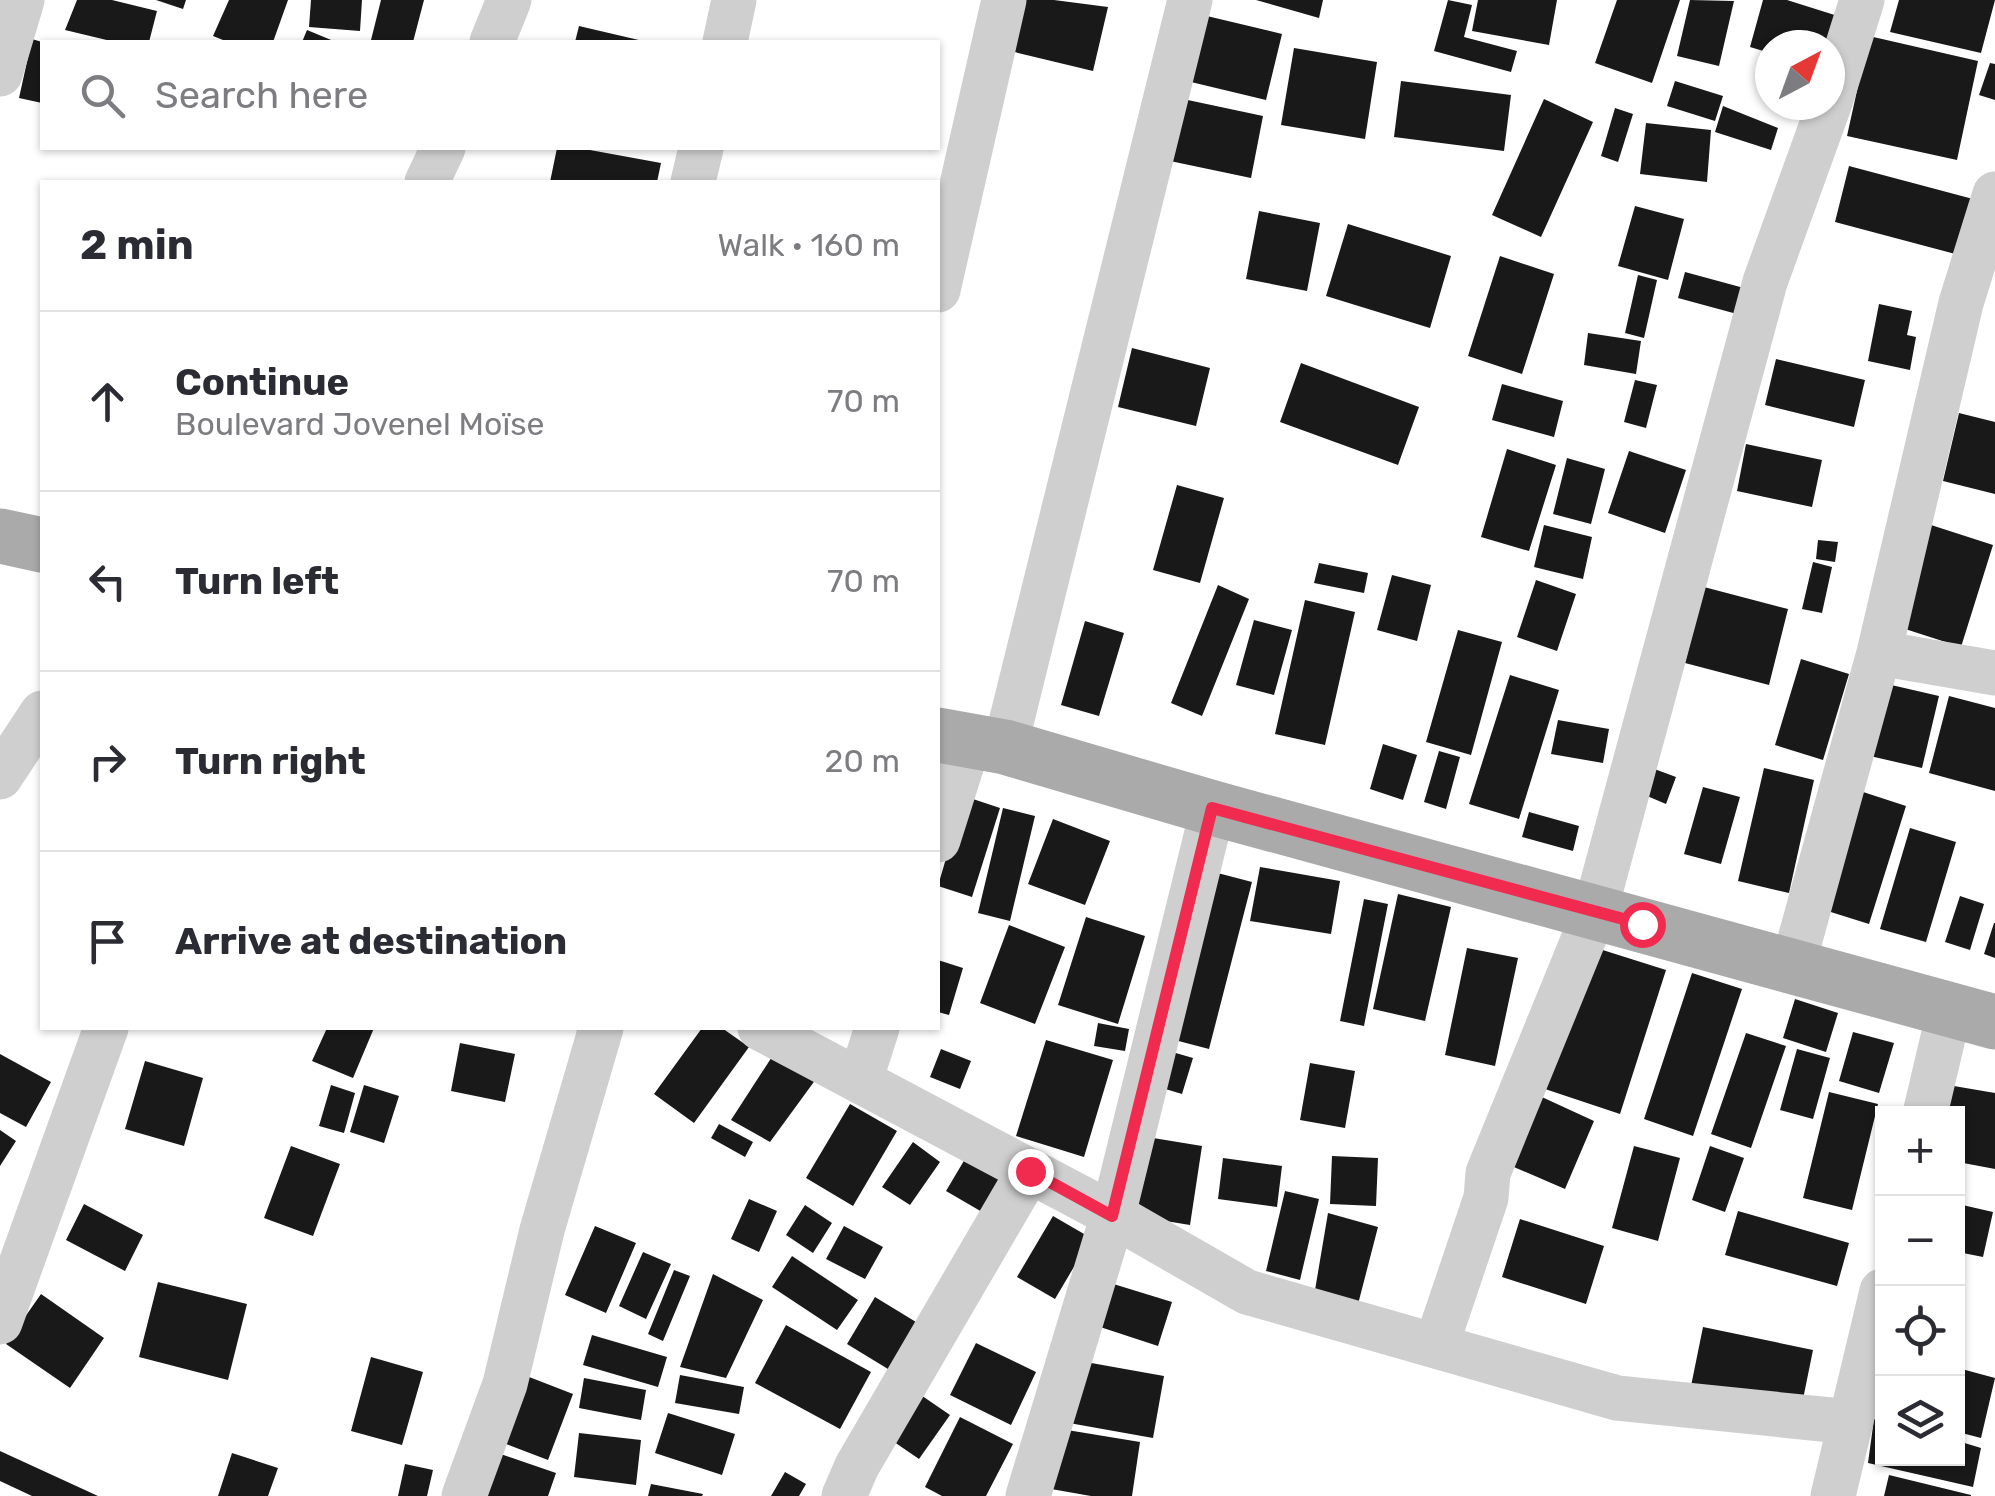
<!DOCTYPE html>
<meta charset="utf-8">
<style>
body{margin:0;font-family:Rubik,sans-serif;background:#f2f2f3;color:#2b2b33}
.controls{position:absolute;right:30px;bottom:30px;display:grid;overflow:hidden;border-radius:0px;box-shadow:0 2px 8px #0004}
.controls button{width:90px;height:90px;display:grid;place-items:center;padding:0;border:0;border-bottom:2px solid #e1e1e2;background:#fff;color:#2b2b33;font:50px sans-serif}
.compass{position:absolute;left:1755px;top:30px;width:90px;height:90px;border-radius:50%;background:#fff;box-shadow:0 2px 8px #0004;rotate:41deg}
.stop{position:absolute;width:30px;height:30px;margin:-22px;border:8px solid #f12b4f;border-radius:50%;background:#fff}
.stop.end{background:#f12b4f;border-color:#fff;box-shadow:0 2px 10px #0008}
.list{margin:0;padding:0;list-style:none}
h2{display:flex;justify-content:space-between;align-items:center;height:130px;margin:0;padding:0 40px;font-size:42px}
h2 small{font-size:32px;font-weight:400;color:#7c7c81}
.list li{display:grid;grid-template-columns:65px 1fr auto;gap:30px;align-items:center;box-sizing:border-box;height:180px;padding:0 40px;border-top:2px solid #e1e1e2}
.list b{display:block;font-size:38px;white-space:nowrap}
.list p{margin:0;font-size:32px;white-space:nowrap;color:#7c7c81}
.list em{font-size:32px;font-style:normal;color:#7c7c81}
.icon{flex:none;width:55px;height:55px;fill:none;stroke:currentColor;stroke-width:2;stroke-linecap:round;stroke-linejoin:round}
.map{position:relative;flex:none;width:1995px;height:1496px;overflow:hidden}
.search{position:absolute;background:#fff;box-shadow:0 2px 8px #0004;left:40px;top:40px;width:900px;height:110px;display:flex;align-items:center;gap:25px;box-sizing:border-box;padding:0 35px;border-radius:0px;color:#7c7c81;font-size:38px}
.panel{position:absolute;background:#fff;box-shadow:0 2px 8px #0004;left:40px;top:180px;width:900px;height:850px;border-radius:0px}
.map>svg:first-child{display:block}
.building{fill:#191919}
.lines{fill:none;stroke-linecap:round;stroke-linejoin:round}
.minor{stroke:#cfcfcf;stroke-width:45}
.major{stroke:#aaa;stroke-width:55}
.route{stroke:#f12b4f;stroke-width:12}
</style>
<div class="map">
<svg width="1995" height="1496" viewBox="0 0 1995 1496">
<rect width="100%" height="100%" fill="#fff"/>
<path class="building" d="M77 0H112L157 11 149 42H115L65 30Z
M156 0H186L183 9Z
M229 0H288L273 42H228L213 36Z
M311 0H362L360 31 309 27Z
M381 0H424L413 42 371 40Z
M1014 0H1054L1108 7 1093 71 1002 49Z
M1256 0H1323L1319 18Z
M1448 0 1472 5 1464 37 1517 51 1511 72 1434 51Z
M1478 0H1557L1549 45 1472 31Z
M1617 0H1680L1652 83 1595 63Z
M1690 0 1734 1 1719 66 1677 56Z
M1763 0H1787L1841 17 1832 45H1770V53L1750 47Z
M1899 0H1995L1981 53 1890 32Z
M1207 16 1282 34 1266 100 1191 82Z
M579 26 643 41V42H575Z
M307 30 336 42H302Z
M1869 36 1978 61 1957 160 1847 136Z
M32 39 42 42V103L19 98Z
M1294 48 1377 62 1365 139 1281 125Z
M1990 63 1995 64V100L1979 95Z
M1401 81 1511 95 1504 151 1394 137Z
M1675 81 1723 96 1715 121 1667 106Z
M1183 99 1263 116 1251 178 1170 161Z
M1544 99 1593 122 1541 237 1492 215Z
M1723 106 1778 128 1771 150 1715 132Z
M1615 108 1633 114 1618 162 1601 156Z
M1646 123 1711 130 1707 182 1640 174Z
M557 148H579L661 163 657 182H550Z
M1849 166 1973 199 1959 255 1835 222Z
M1635 206 1684 219 1668 280 1618 266Z
M1259 211 1320 223 1307 291 1246 279Z
M1348 224 1451 256 1430 328 1326 296Z
M1500 256 1554 274 1522 374 1468 356Z
M1685 272 1755 291 1748 317 1678 298Z
M1638 275 1657 280 1644 338 1625 333Z
M1879 304 1912 311 1907 335 1916 337 1910 370 1868 361Z
M1588 333 1641 341 1636 374 1584 365Z
M1132 348 1210 368 1196 426 1118 407Z
M1776 359 1865 380 1854 427 1765 405Z
M1301 363 1419 407 1398 465 1280 422Z
M1635 380 1657 385 1646 428 1624 422Z
M1502 384 1563 401 1554 437 1492 420Z
M1959 413 1995 422V494L1943 481Z
M1746 444 1822 460 1812 507 1737 491Z
M1507 449 1556 465 1529 551 1481 537Z
M1629 451 1686 470 1665 533 1608 513Z
M1567 458 1605 469 1591 524 1553 514Z
M1177 485 1224 498 1200 583 1153 570Z
M1544 525 1592 537 1583 579 1534 567Z
M1931 525 1993 545 1961 647 1899 627Z
M1818 540 1838 542 1835 562 1816 559Z
M1813 562 1832 567 1822 613 1802 609Z
M1319 563 1368 573 1364 593 1314 583Z
M1392 575 1431 585 1417 641 1377 630Z
M1536 580 1576 594 1557 651 1517 637Z
M1218 585 1249 599 1202 716 1171 703Z
M1704 587 1788 609 1769 685 1685 663Z
M1305 600 1355 612 1325 745 1275 734Z
M1254 620 1292 630 1274 695 1236 685Z
M1085 621 1124 633 1099 716 1061 705Z
M1458 630 1502 642 1471 755 1426 742Z
M1801 659 1849 674 1823 760 1775 745Z
M1510 675 1559 690 1519 819 1469 804Z
M1887 684 1939 696 1922 768 1870 756Z
M1949 696 1995 708V791L1929 773Z
M1558 720 1609 729 1603 763 1551 754Z
M1383 744 1417 755 1403 800 1370 789Z
M1439 751 1460 757 1446 809 1424 802Z
M1649 767 1676 777 1666 804 1640 793Z
M1764 768 1814 780 1789 893 1738 881Z
M1703 787 1740 797 1721 864 1684 854Z
M1857 790 1906 806 1869 924 1818 908Z
M964 796 1000 808 972 897 938 886Z
M1003 808 1035 816 1010 921 978 913Z
M1529 812 1579 826 1573 851 1522 837Z
M1053 819 1110 841 1085 905 1028 884Z
M1910 828 1956 842 1926 942 1880 929Z
M1260 867 1340 881 1331 934 1250 921Z
M1210 871 1252 882 1209 1049 1167 1038Z
M1398 894 1451 907 1425 1021 1373 1009Z
M1960 896 1984 904 1970 950 1945 942Z
M1364 899 1388 904 1364 1026 1340 1021Z
M1086 917 1145 936 1118 1024 1058 1005Z
M1994 923H1995V958L1984 954Z
M1009 925 1065 947 1035 1024 980 1003Z
M1590 946 1666 970 1620 1114 1545 1089Z
M1467 948 1518 958 1495 1066 1445 1055Z
M938 960 963 968 949 1015 938 1012Z
M1692 973 1742 989 1693 1136 1644 1119Z
M1795 999 1838 1013 1826 1052 1783 1038Z
M1098 1023 1129 1029 1125 1051 1094 1046Z
M327 1028H374L353 1078 312 1061Z
M702 1028H722L749 1047 694 1123 654 1094Z
M1853 1032 1894 1043 1879 1093 1839 1081Z
M1746 1033 1786 1046 1751 1148 1711 1134Z
M1046 1040 1113 1060 1084 1157 1016 1136Z
M460 1043 515 1054 505 1102 451 1091Z
M777 1049 816 1079 770 1142 731 1120Z
M941 1049 971 1061 960 1089 930 1077Z
M1162 1049 1193 1058 1182 1094 1152 1085Z
M1797 1049 1830 1058 1813 1119 1780 1110Z
M0 1054 51 1082 26 1127 0 1113Z
M145 1061 203 1078 184 1146 125 1129Z
M1310 1063 1355 1071 1345 1128 1300 1120Z
M331 1085 355 1093 344 1133 319 1126Z
M364 1085 399 1096 384 1143 350 1132Z
M1948 1085 1995 1093V1169L1958 1162V1114H1942Z
M1531 1092 1594 1121 1565 1189 1500 1161Z
M1829 1092 1878 1104 1852 1210 1803 1198Z
M850 1104 897 1131 853 1206 806 1178Z
M719 1124 753 1142 745 1157 711 1138Z
M0 1130 16 1141 0 1166Z
M1141 1136 1202 1146 1190 1225 1129 1215Z
M913 1142 940 1162 910 1205 882 1187Z
M291 1146 340 1164 313 1236 264 1218Z
M1634 1146 1680 1158 1658 1241 1612 1228Z
M1710 1146 1744 1158 1725 1212 1692 1200Z
M1332 1156 1378 1158 1376 1206 1330 1204Z
M1223 1158 1282 1166 1277 1207 1218 1199Z
M965 1159 1008 1184 989 1216 946 1191Z
M1285 1191 1319 1199 1300 1280 1266 1271Z
M749 1199 777 1211 759 1252 731 1239Z
M84 1204 143 1235 125 1271 66 1240Z
M1958 1204 1993 1212 1983 1257 1958 1252Z
M805 1205 832 1223 813 1253 786 1235Z
M1738 1211 1849 1243 1837 1286 1725 1255Z
M1328 1213 1378 1227 1356 1312 1313 1302Z
M1053 1216 1091 1238 1055 1299 1017 1277Z
M1520 1219 1604 1246 1586 1304 1502 1277Z
M595 1226 636 1243 606 1313 565 1295Z
M844 1226 883 1247 865 1279 826 1259Z
M643 1252 671 1264 646 1319 619 1306Z
M792 1256 858 1300 837 1330 772 1287Z
M674 1270 690 1276 663 1341 648 1334Z
M713 1274 763 1300 726 1378 680 1367Z
M158 1282 247 1304 228 1380 139 1357Z
M1107 1282 1172 1302 1158 1346 1094 1325Z
M41 1294 104 1338 70 1388 6 1344Z
M875 1297 916 1322 888 1369 847 1344Z
M786 1325 871 1372 840 1429 755 1383Z
M1703 1327 1813 1350 1800 1414 1690 1391Z
M592 1335 667 1357 658 1387 583 1365Z
M976 1343 1036 1372 1011 1425 950 1395Z
M371 1357 423 1372 402 1445 351 1431Z
M1080 1361 1164 1376 1153 1438 1069 1423Z
M1958 1368 1995 1378 1981 1438 1958 1432Z
M524 1375 573 1394 548 1460 498 1441Z
M680 1375 744 1387 739 1414 675 1403Z
M584 1378 646 1390 641 1420 579 1408Z
M915 1391 950 1415 919 1459 884 1435Z
M668 1413 735 1434 722 1475 655 1453Z
M960 1417 1013 1444 986 1496H942L925 1487Z
M1874 1419 1882 1421V1458H1958V1441L1981 1448 1973 1487 1868 1463Z
M1061 1429 1140 1442 1132 1496H1091L1051 1489Z
M579 1433 641 1440 636 1485 574 1477Z
M0 1451 98 1496H32L0 1481Z
M495 1452 556 1473 548 1496H481Z
M232 1453 278 1468 268 1496H218Z
M405 1464 433 1470 427 1496H398Z
M785 1472 806 1484 799 1496H771Z
M1889 1475 1971 1495V1496H1884Z
M651 1484 703 1494 702 1496H648Z"/>
<g class="lines">
<path class="minor" d="M492 42 509 0
M725 42 734 0
M0 74 22 0
M1830 102 1862 0
M427 182 443 148
M693 182 701 148
M938 290 1004 0
M1879 653 1995 673
M1005 747 1190 0
M0 777 42 713
M938 840 969 742
M1793 965 1879 653 1961 303 1995 194
M760 1028 1113 1215 1247 1292 1617 1398 1851 1422
M860 1081 877 1028
M1925 1114 1950 1008
M0 1322 106 1028
M1436 1346 1486 1198 1488 1173 1595 911 1765 282 1829 105
M464 1496 505 1384 542 1230 601 1028
M844 1496 857 1466 1029 1171
M1028 1496 1113 1215 1213 808
M1833 1496 1882 1291"/>
<path class="major" d="M0 536 42 545
M938 735 1005 747 1213 808 1995 1022"/>
</g>
<g class="lines">
<path class="route" d="M1030 1171 1112 1216 1212 808 1642 924"/>
</g>
</svg>
<div class="controls">
<button>+</button>
<button>−</button>
<button><svg class="icon" aria-label="locate" viewBox="0 0 24 24"><circle cx="12" cy="12" r="6"/><path d="M12 2v4M12 18v4M2 12h4M18 12h4"/></svg></button>
<button><svg class="icon" aria-label="layers" viewBox="0 0 24 24"><path d="M12 4l9 5-9 5-9-5zM3 14l9 5 9-5"/></svg></button>
</div>
<svg class="compass" viewBox="-18 -18 36 36"><path d="M0-13l5 13h-10z" fill="#e53935"/><path d="M0 13l5-13h-10z" fill="#7c7c81"/></svg>
<div class="stop" style="left:1642px;top:924px"></div>
<div class="stop end" style="left:1030px;top:1171px"></div>
<div class="search"><svg class="icon" aria-label="search" viewBox="0 0 24 24"><circle cx="10" cy="10" r="6"/><path d="M15 15l6 6"/></svg>Search here</div>
<section class="panel">
<h2>2 min<small>Walk · 160 m</small></h2>
<ul class="list">
<li><svg class="icon" aria-label="ahead" viewBox="0 0 24 24"><path d="M12 20V5M6 11l6-6 6 6"/></svg><div><b>Continue</b><p>Boulevard Jovenel Moïse</p></div><em>70 m</em></li>
<li><svg class="icon" aria-label="left" viewBox="0 0 24 24"><path d="M17 20v-9H6M10 6l-5 5 5 5"/></svg><div><b>Turn left</b></div><em>70 m</em></li>
<li><svg class="icon" aria-label="right" viewBox="0 0 24 24"><path d="M7 20v-9h11M14 6l5 5-5 5"/></svg><div><b>Turn right</b></div><em>20 m</em></li>
<li><svg class="icon" aria-label="arrive" viewBox="0 0 24 24"><path d="M6 21V4h12l-3 4 3 4H6"/></svg><div><b>Arrive at destination</b></div></li>
</ul>
</section>
</div>
